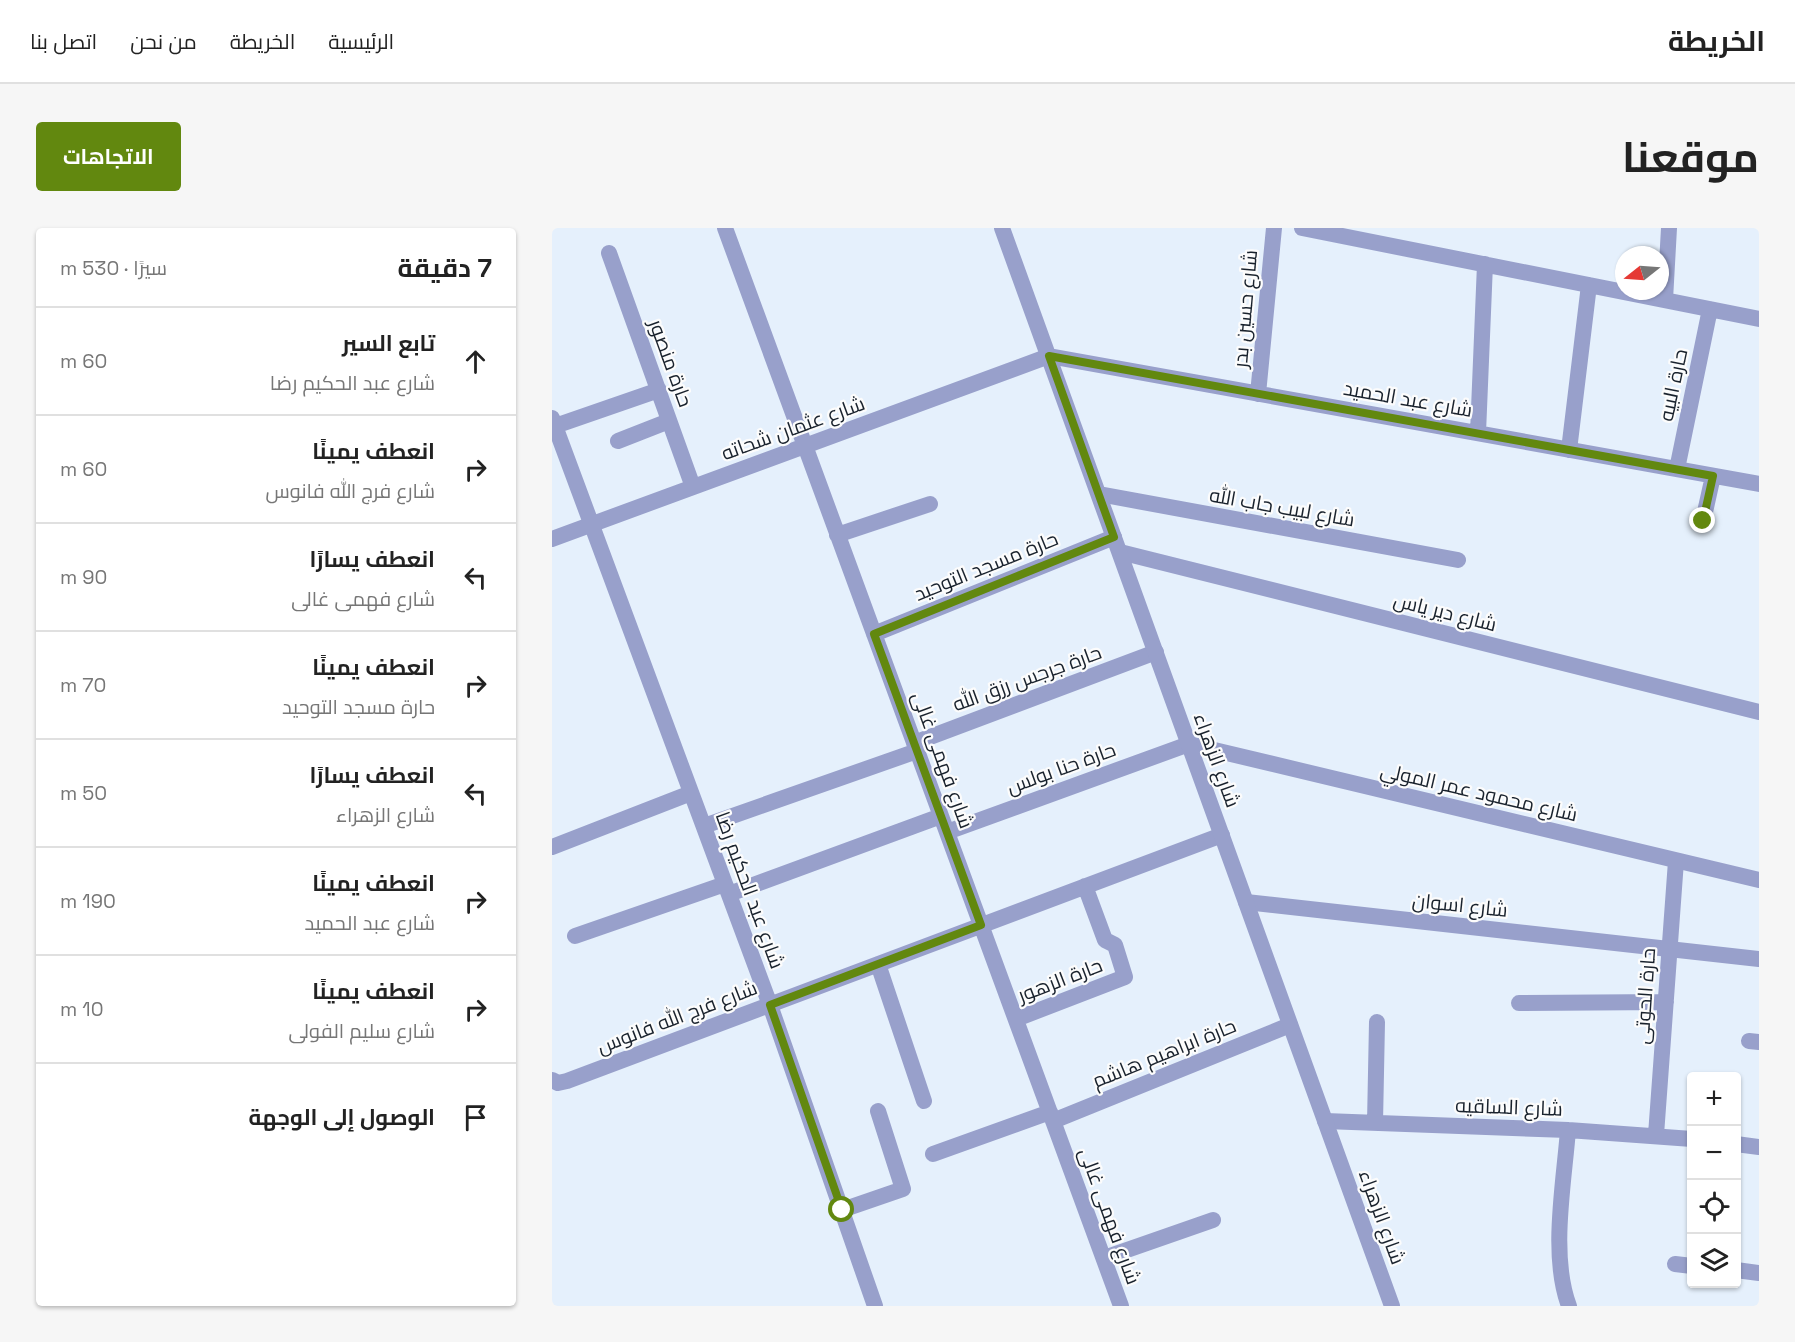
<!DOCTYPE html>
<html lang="ar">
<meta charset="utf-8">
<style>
body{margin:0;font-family:"Space Grotesk",Cairo,sans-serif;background:#f6f6f6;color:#222;direction:rtl}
.controls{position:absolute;right:18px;bottom:18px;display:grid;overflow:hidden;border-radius:6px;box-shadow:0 2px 4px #0004}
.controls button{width:54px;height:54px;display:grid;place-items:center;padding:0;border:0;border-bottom:2px solid #e0e0e0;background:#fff;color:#222;font:30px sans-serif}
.compass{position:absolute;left:1063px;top:18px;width:54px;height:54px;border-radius:50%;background:#fff;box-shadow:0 2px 4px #0004;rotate:253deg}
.stop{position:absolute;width:18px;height:18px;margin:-14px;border:4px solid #62880f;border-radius:50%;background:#fff}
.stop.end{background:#62880f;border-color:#fff;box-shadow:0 2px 6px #0008}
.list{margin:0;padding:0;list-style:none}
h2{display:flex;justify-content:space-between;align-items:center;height:78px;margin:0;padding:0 24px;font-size:26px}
h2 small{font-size:20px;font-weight:400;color:#767676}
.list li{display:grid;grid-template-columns:39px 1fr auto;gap:18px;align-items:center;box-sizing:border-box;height:108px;padding:0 24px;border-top:2px solid #e0e0e0}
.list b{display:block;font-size:22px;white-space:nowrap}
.list p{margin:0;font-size:20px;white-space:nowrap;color:#767676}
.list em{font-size:20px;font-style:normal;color:#767676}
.icon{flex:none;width:33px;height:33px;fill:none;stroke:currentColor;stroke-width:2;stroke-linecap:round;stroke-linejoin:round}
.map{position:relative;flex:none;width:1207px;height:1078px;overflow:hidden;direction:ltr;border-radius:6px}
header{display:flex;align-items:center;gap:36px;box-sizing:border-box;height:84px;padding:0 30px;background:#fff;border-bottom:2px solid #e0e0e0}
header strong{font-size:28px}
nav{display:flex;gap:33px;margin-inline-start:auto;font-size:21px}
.intro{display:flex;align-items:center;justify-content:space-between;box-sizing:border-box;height:144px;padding:0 36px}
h1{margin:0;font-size:42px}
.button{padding:15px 27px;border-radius:6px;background:#62880f;color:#fff;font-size:21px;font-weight:700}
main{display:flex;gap:36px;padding:0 36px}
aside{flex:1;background:#fff;border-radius:6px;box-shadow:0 2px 4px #0004}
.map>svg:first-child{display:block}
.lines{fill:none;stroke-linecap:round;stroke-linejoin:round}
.minor{stroke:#98a0cb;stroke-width:16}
.tertiary{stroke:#98a0cb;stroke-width:16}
.route{stroke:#62880f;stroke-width:8}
.labels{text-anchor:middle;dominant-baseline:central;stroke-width:4.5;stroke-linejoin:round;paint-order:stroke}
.street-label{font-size:20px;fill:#19222d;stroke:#fcfcfc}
</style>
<header>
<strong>الخريطة</strong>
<nav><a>الرئيسية</a><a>الخريطة</a><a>من نحن</a><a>اتصل بنا</a></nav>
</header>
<div class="intro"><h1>موقعنا</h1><a class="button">الاتجاهات</a></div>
<main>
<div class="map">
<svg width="1207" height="1078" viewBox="0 0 1207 1078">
<rect width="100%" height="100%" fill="#e5f0fc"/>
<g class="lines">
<path class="minor" d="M173 0 569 1078
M750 0 1207 91
M57 25 141 259
M1113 72 1117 0
M706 166 722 0
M0 190 218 777 323 1078
M3 198 107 162
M926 205 933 36
M66 213 117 193
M1017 222 1037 57
M1125 241 1158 81
M547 266 906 332
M1151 293 1161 248
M285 307 378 276
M0 311 497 128 1207 256
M568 324 1207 484
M322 406 562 309
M362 515 604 424
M152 598 365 523
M395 604 637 516 1207 652
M0 619 139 565
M177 666 389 588
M694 674 1207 731
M23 708 173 656
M326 736 372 873
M967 775 1114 774
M464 791 573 749 563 717 553 712 533 658
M1197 813 1207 814
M0 852 6 855 15 853 670 607
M501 893 738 797
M773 893 1016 902 1140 911
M823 895 825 794
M1016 902C1012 955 998 1028 1017 1078
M1104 907 1124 633
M1184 916 1207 919
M381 926 498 884
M290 982 351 961 326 883
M552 1030 661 992
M1123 1036 1140 1038
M1184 1042 1207 1045"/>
<path class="tertiary" d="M450 0 840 1078"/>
</g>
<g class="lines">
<path class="route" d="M290 982 218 777 429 697 322 406 562 309 497 128 1161 248 1151 293"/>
</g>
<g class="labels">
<g class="street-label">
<text transform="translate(693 81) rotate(-85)">شارع حسين بدر</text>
<text transform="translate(119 135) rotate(70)">حارة منصور</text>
<text transform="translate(1121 157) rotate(-78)">حارة البيه</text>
<text transform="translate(856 171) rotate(10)">شارع عبد الحميد</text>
<text transform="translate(241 200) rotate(-20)">شارع عثمان شحاته</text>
<text transform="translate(730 279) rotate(10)">شارع لبيب جاب الله</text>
<text transform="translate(434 338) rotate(-22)">حارة مسجد التوحيد</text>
<text transform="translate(893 384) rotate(14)">شارع دير ياس</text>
<text transform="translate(475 450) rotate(-20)">حارة جرجس رزق الله</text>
<text transform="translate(391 532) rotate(70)">شارع فهمى غالى</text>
<text transform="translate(665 532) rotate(70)">شارع الزهراء</text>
<text transform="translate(509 540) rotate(-20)">حارة حنا بولس</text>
<text transform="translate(927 564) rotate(13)">شارع محمود عمر المولي</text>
<text transform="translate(198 662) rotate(70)">شارع عبد الحكيم رضا</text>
<text transform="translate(908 677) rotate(6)">شارع اسوان</text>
<text transform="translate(508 752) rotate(-21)">حارة الزهور</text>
<text transform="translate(1093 768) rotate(-86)">حارة الحوتى</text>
<text transform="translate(125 789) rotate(-21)">شارع فرج الله فانوس</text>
<text transform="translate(612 825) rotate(-22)">حارة ابراهيم هاشم</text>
<text transform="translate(957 879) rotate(2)">شارع الساقيه</text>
<text transform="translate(558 988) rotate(70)">شارع فهمى غالى</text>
<text transform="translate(830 989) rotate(70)">شارع الزهراء</text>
</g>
</g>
</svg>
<div class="controls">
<button>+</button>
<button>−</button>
<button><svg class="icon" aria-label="locate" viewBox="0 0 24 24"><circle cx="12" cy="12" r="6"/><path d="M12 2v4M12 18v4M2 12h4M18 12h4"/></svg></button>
<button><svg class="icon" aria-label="layers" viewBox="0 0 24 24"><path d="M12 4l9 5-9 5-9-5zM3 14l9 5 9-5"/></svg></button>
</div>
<svg class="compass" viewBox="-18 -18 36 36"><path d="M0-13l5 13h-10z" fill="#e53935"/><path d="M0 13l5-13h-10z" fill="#767676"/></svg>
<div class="stop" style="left:290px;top:982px"></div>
<div class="stop end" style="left:1151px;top:293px"></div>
</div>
<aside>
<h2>7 دقيقة<small>سيرًا · 530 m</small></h2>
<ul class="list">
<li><svg class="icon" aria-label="ahead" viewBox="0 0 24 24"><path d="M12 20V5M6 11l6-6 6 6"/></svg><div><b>تابع السير</b><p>شارع عبد الحكيم رضا</p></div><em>60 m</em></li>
<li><svg class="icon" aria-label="right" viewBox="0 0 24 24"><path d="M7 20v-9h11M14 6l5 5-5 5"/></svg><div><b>انعطف يمينًا</b><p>شارع فرج الله فانوس</p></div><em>60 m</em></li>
<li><svg class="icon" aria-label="left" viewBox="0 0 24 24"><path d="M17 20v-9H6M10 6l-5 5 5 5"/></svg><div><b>انعطف يسارًا</b><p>شارع فهمى غالى</p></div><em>90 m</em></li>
<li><svg class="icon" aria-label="right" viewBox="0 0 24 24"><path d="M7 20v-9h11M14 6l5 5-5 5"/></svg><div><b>انعطف يمينًا</b><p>حارة مسجد التوحيد</p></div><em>70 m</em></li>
<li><svg class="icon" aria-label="left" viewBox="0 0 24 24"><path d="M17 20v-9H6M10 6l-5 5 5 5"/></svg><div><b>انعطف يسارًا</b><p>شارع الزهراء</p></div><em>50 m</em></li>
<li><svg class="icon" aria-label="right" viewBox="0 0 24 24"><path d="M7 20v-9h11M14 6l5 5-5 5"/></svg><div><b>انعطف يمينًا</b><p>شارع عبد الحميد</p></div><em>190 m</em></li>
<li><svg class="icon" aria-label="right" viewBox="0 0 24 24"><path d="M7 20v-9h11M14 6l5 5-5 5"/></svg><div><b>انعطف يمينًا</b><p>شارع سليم الفولى</p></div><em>10 m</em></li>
<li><svg class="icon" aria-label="arrive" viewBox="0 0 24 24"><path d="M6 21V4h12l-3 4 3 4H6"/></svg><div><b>الوصول إلى الوجهة</b></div></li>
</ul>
</aside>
</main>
